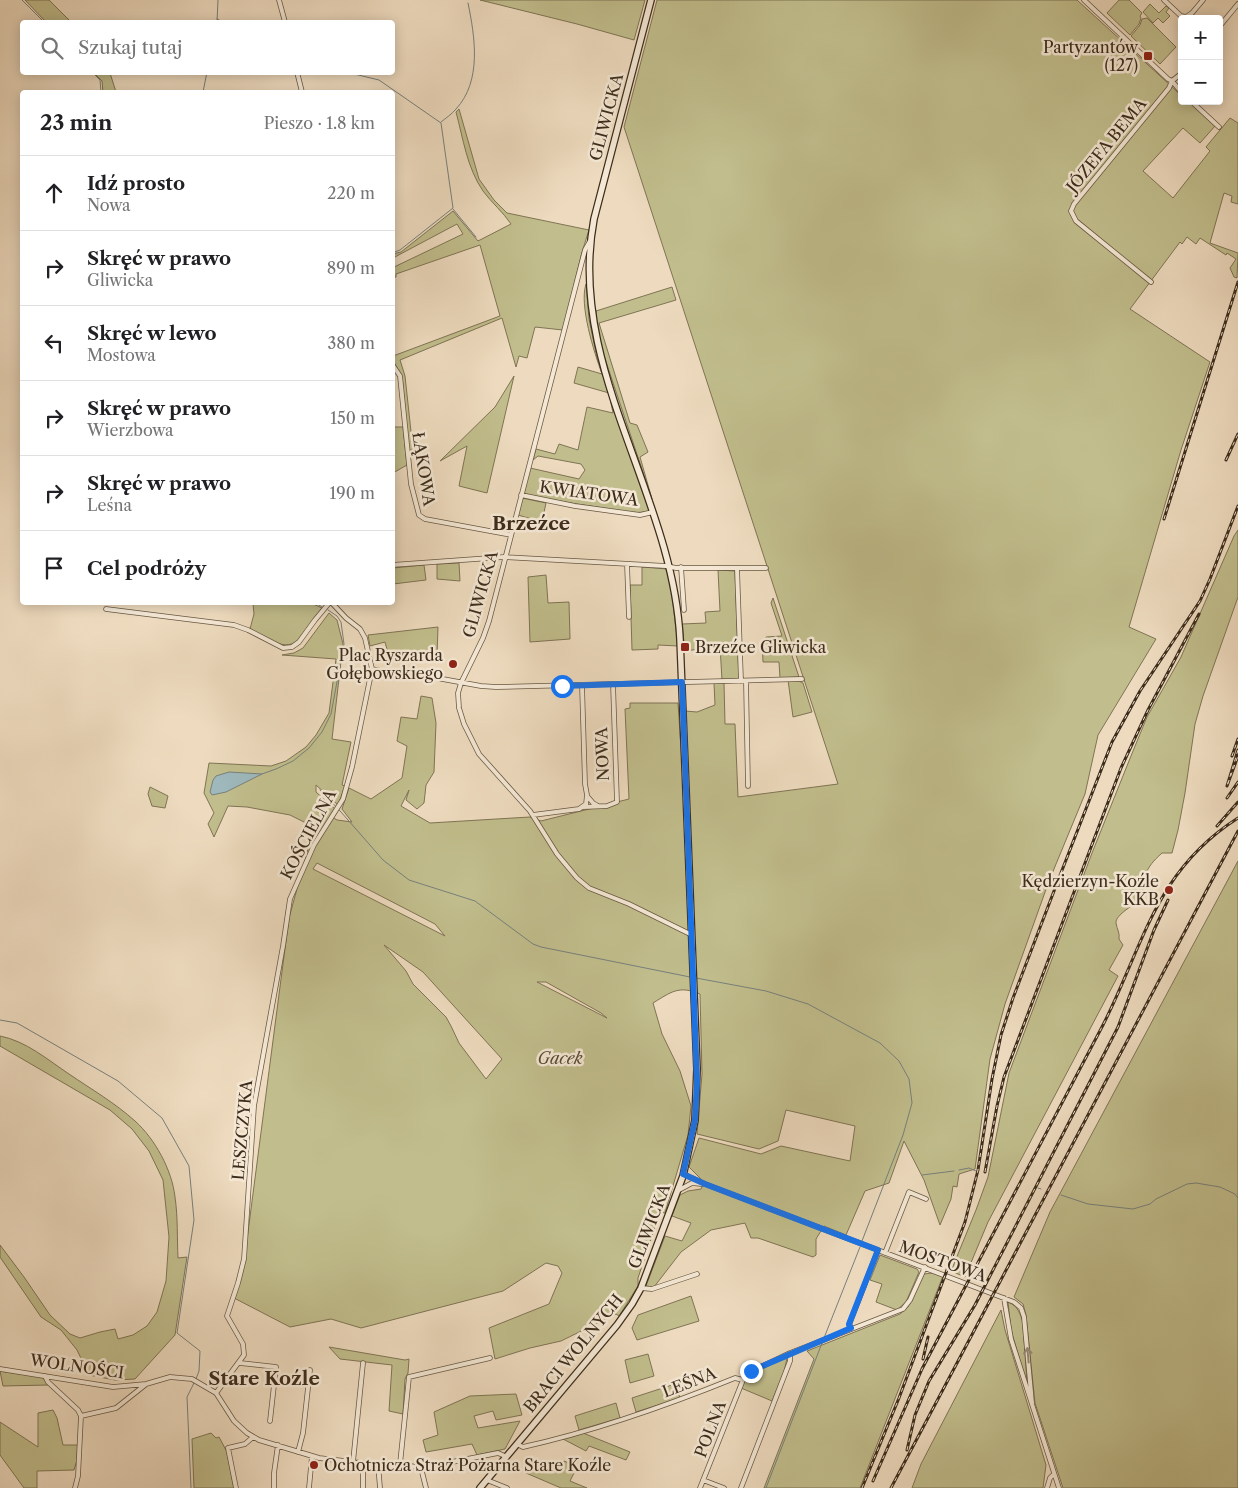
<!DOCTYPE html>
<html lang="pl">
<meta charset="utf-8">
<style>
body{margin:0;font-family:"Libre Caslon Text",serif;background:#f2f2f2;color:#202124}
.controls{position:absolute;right:15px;top:15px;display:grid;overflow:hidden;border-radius:5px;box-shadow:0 2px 12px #0003}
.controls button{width:45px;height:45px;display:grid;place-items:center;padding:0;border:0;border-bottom:1px solid #e0e0e0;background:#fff;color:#202124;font:25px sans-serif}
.stop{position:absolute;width:15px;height:15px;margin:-11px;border:4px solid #1a73e8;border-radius:50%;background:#fff}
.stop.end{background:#1a73e8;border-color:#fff;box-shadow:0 1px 5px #0008}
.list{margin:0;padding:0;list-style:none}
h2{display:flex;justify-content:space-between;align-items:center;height:65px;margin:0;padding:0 20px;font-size:21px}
h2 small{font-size:16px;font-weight:400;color:#757577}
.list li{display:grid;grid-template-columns:32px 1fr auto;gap:15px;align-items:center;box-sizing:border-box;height:75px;padding:0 20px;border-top:1px solid #e0e0e0}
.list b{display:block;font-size:19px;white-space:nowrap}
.list p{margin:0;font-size:16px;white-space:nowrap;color:#757577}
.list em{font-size:16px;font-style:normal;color:#757577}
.icon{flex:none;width:28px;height:28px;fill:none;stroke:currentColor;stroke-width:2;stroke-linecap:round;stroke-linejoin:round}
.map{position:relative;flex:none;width:1238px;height:1488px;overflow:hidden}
.search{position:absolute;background:#fff;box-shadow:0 2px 12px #0003;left:20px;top:20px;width:375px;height:55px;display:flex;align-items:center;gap:12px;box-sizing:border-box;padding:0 18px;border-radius:5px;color:#757577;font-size:19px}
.panel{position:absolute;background:#fff;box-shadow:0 2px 12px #0003;left:20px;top:90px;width:375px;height:515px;border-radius:5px}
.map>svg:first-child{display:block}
.green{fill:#c1bd8c;stroke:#7f7454;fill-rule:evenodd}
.water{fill:#9eb8bc;stroke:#77807c}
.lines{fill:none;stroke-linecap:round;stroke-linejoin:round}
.stream{stroke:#77807c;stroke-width:1}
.minor-casing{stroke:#695844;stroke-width:5.5}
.secondary-casing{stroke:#3d2c1b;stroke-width:8}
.minor{stroke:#f4e8d5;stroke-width:4}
.secondary{stroke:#f4e8d5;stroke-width:5.5}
.rail-casing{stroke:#3d2c1b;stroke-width:3}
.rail{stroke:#f4e8d5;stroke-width:1;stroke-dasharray:4;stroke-linecap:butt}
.oneway{stroke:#988a78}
.route{stroke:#1a73e8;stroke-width:6}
.poi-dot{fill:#8f2418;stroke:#f4e8d5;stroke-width:2}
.labels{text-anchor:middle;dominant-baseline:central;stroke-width:5;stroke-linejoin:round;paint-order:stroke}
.poi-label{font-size:16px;fill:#3d2c1b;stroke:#f4e8d5;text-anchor:end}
.street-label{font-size:16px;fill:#3d2c1b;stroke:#f4e8d5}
.park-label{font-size:16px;font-style:italic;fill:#574932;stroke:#f4e8d5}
.quarter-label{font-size:19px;font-weight:bold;fill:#3d2c1b;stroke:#f4e8d5}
</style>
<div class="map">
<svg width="1238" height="1488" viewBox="0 0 1238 1488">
<rect width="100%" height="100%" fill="#eedbbf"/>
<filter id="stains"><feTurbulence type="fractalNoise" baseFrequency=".004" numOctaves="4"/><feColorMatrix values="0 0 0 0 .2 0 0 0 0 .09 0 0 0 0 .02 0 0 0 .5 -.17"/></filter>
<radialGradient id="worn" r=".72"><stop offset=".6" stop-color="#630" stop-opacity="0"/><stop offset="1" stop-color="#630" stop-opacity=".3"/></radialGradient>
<path class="green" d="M25 0H49L71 22H46Z
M480 0H645L634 40 577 24Z
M657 0H1077L1182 96V101H1188L1215 126 1200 143 1183 128 1143 171 1173 198 1210 151 1206 147 1230 118 1238 123V204L1231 202 1232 196 1224 193 1210 243 1238 253 1237 278 1234 277 1230 268 1236 259 1227 253 1226 255 1200 238 1196 244 1187 237 1182 244 1180 242 1130 309 1210 362 1181 450 1129 627 1156 639 1098 735 1085 794 1049 881 1005 1004 990 1059 975 1169 959 1174 957 1187 953 1186 951 1199 940 1225 924 1180 904 1141 889 1183 865 1191 846 1235 824 1226 816 1239V1255L813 1257 758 1238H751L745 1223 711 1230 681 1252 654 1287 646 1286 665 1236 682 1241 691 1223 672 1216 680 1195 688 1191 701 1189 704 1182 689 1167 699 1138 761 1154 781 1146 850 1161 855 1126 786 1110 778 1141 759 1149 697 1134 702 1074 700 994C679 985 671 992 653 1003L662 1034 680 1071 691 1106 688 1135 665 1213 660 1212 638 1278V1286L619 1316 616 1314 561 1341 530 1348 495 1359 489 1328 549 1304 562 1273 558 1266 546 1263 503 1291 361 1328 331 1319 290 1327 234 1298 245 1255 289 918 314 827 290 815 247 807 228 806 214 837 208 824 214 813 204 793 209 763 271 766 286 761 306 747 316 735 329 713 336 659 282 655 294 653 303 648 329 613 337 620 343 644 332 739 351 742 342 785 345 786 338 805 316 785V792L335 809 330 819 334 818 337 820 352 822 342 809 349 788 371 799 402 778 407 746 397 741 401 717 417 719 421 696 432 698 436 723 434 772 426 785 424 803 417 809 406 800 409 790 401 806 430 823 530 817 541 821 629 799 625 709 630 708V703H678L684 795 689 802 685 711 697 712 715 705 714 683H724L725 724H735L738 797 838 784 624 127ZM317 863 435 924 445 936 313 869ZM384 945 423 972 502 1059 486 1079 459 1043 451 1026 446 1017 413 984 406 971ZM537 982H546L601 1013 607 1018Z
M1119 0H1129L1142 13 1140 16 1141 18 1139 24 1130 35 1107 13Z
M1150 4 1159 13 1166 6 1169 8 1166 12 1170 16 1163 23 1158 18 1153 23 1143 12Z
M1147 18 1176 47 1160 64 1131 36 1140 25 1142 19Z
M94 73H110L116 92H103L102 81Z
M459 109 479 179 494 200 507 213 589 230 582 252 563 330 535 327 527 358 519 356 516 367 502 318 400 360 405 376 413 450H409L402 377 393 361V356L500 316 480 245 396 274V277L393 278 392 268 463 234 457 224 393 258V254L401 252 453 211 478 241 511 224C503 212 492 203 483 191 467 168 463 138 456 112Z
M586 284 589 319 597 358 650 511C632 515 613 510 596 507 571 503 547 500 523 494L530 468 579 479 585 470 581 464 538 456 533 460 536 449 555 454 559 444 578 450 587 407 613 413 609 393 574 383 578 367 602 374C594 352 579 305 586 284Z
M672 287 676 300 599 323 630 423 637 425 648 452 640 457 652 499 597 335 596 311Z
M514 376 487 493 459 486 467 446 440 461 495 407Z
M393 427H403L407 465 393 473Z
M522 498 546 503 542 522 518 515Z
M1238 530V597L1203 696 1195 724 1185 793 1178 830 1172 853H1162C1144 869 1145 875 1142 899 1135 904 1115 915 1116 923 1117 930 1120 932 1119 939L1123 945 1109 970 1118 976 988 1222 965 1277 951 1271 976 1210 988 1177 1009 1073 1092 853 1133 751 1147 717 1181 657 1234 536Z
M459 563 460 581 437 579V564Z
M424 565 426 580 393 584V568Z
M642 567 667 569 670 578 678 646 658 645V649L632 650 630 585H642Z
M718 570 735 571 739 679 722 680 720 646 685 651 682 624 706 623 705 612 720 611Z
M546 575 548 603 569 602 570 639 530 642 528 577Z
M773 598 799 677 780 678 779 662H763L762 640H766V637L782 636 771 603Z
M253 603H311L322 608 297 641C283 652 264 636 250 629L254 614Z
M438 627 437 656 388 653 385 642 370 646 368 635Z
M788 680 799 681 803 683 812 712 793 717Z
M150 787 168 796 165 808 152 806 148 794Z
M1238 861V1488H1063L1035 1403 1026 1315 1023 1304 1014 1297 1050 1212Z
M0 1036C26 1041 48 1060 69 1074 91 1089 115 1103 135 1121 155 1139 172 1170 175 1197 178 1217 177 1238 178 1258L187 1257 175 1335 135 1379 115 1380 89 1375 77 1350 61 1330 41 1317 0 1257V1245L24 1277 50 1315 70 1334 80 1338 100 1332 115 1329 118 1339 133 1335 147 1326 157 1312 166 1281 169 1237 163 1180 149 1151 132 1129 110 1110 0 1046Z
M880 1255 917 1269 919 1272 906 1302 897 1310 876 1302 882 1284 870 1280Z
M932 1273 943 1276 860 1488H764L814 1359 807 1351 900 1314 908 1307 924 1274Z
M691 1296 699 1321 637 1340 632 1328 638 1315Z
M1008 1302C1018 1306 1020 1313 1023 1323L1027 1384 1011 1330Z
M1001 1310 1005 1330 1046 1465 1043 1488H912L921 1464Z
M329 1347 405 1360 409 1359 408 1373 405 1379 403 1414 389 1411 392 1365 340 1359Z
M648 1354 654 1376 630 1383 625 1360Z
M787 1358 784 1372 772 1401 741 1388 746 1375Z
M0 1371 42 1377 49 1385 3 1386Z
M675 1384 680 1398 636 1412 632 1398Z
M516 1394 522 1415 496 1420 493 1411 474 1416 478 1428 520 1421 505 1449 477 1455 472 1444 426 1452 423 1440 438 1435 434 1412 470 1396Z
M616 1403 620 1418 579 1430 575 1416Z
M53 1410 57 1418 63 1445H78L77 1460 74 1470 37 1471V1488H24L0 1455V1422L38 1447V1413Z
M211 1433 216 1438 219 1437 227 1452 234 1488H194L192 1439Z
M583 1433 630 1452 626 1460 589 1446 586 1451 563 1439Z
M564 1461 577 1467 570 1481 587 1488H561L526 1473 528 1466 541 1470 543 1465 559 1471Z"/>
<path class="water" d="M229 772 262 774 226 792 212 795 210 792 213 780 216 776Z"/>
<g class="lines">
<path class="stream" d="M22 0 44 22
M217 19 223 22
M217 22 218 0
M92 72 100 80 101 92
M346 72 379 80 441 123 453 208 400 250 392 253
M203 92 207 72
M441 122C446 118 452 114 456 109 482 81 475 37 468 3
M453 209 476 237
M314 602 322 607
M262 774 276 769 293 761 309 748 322 732 331 714 344 644 341 622 337 616 328 610
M320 790 341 812 383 860 409 880 475 901 533 944 541 947 690 977
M696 978 766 991 808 1004 880 1043 899 1061 909 1079 912 1103 903 1135 862 1241
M0 1020 17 1023 118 1081 162 1118 189 1166 194 1220 177 1333 200 1351 199 1371 196 1379
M959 1170 969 1168 976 1171
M922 1175 954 1171
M1038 1188 1041 1189
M1061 1195 1088 1204 1133 1209 1150 1204 1156 1199 1187 1184 1196 1183 1220 1187 1235 1194 1238 1198
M824 1338 860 1247
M191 1488 187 1397 194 1383
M766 1488 822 1343"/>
<g class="minor-casing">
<path id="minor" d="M279 0 285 22
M1084 0 1168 79 1172 81 1182 93
M1164 0 1181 16 1186 17 1192 13 1203 0
M1219 27 1238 4
M297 72 302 92
M1191 101 1219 127
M590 241 585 250 489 621 483 638 461 683 458 693 459 708 464 724 479 754 530 811 557 854 577 878 589 888 629 904 692 935
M1151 282 1076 221 1071 211 1074 204 1169 88 1172 81 1182 73
M392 364 400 376 411 484 419 515 425 519 511 535
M521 495 575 506 640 515 653 512
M627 564 629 617
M392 565 504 557 666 566 676 568H766
M681 567 684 610
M737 568 741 681
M106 609 234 625 248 630 283 648 292 647 299 642 315 620 330 602
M372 669 405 677 426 676 481 686 496 687 802 679
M746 681 748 786
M587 796 593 803 598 806
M583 807 607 806 617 802 613 684
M533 815 579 809 586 804 587 795 585 784 582 685
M683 1174 705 1184 1014 1302 1021 1308 1024 1317 1032 1403
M679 1190 692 1183 702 1184
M885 1253 909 1192 926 1199
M641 1288 652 1289 697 1274
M1004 1298 1011 1339 1059 1488
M851 1329 849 1325 878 1250
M240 1363 276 1367 270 1421
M0 1369 113 1387 146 1384 170 1377 192 1379 216 1393 234 1421 247 1433 259 1440 319 1458 370 1464H400L421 1468 498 1453 507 1457
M45 1376 48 1382 78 1410 81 1416 78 1476 75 1488
M216 1393 244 1355 243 1344 227 1316 238 1283 244 1259 254 1106 283 946 290 899 314 845 343 799 352 767 372 669 365 638 360 629 346 618 331 602
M81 1416 116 1408 145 1385
M517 1444 523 1447C595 1431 666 1406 735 1378L743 1380 750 1372 790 1353 903 1309 910 1300 925 1267
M298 1452 303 1433 310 1370
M353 1462 363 1363
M363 1463V1488
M378 1464 380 1488
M400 1464 409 1377 490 1358
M421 1468 426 1488
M487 1480 507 1488
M703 1480 724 1488
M236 1488 228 1448 245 1444 253 1437
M274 1488V1473L278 1445
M309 1488 312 1456
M700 1488 743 1380
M741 1488 790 1361V1353
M1047 1488 1050 1478 1053 1475"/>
</g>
<g class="secondary-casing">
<path id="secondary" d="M480 1488 617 1325 632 1304 641 1288 683 1176 695 1120 697 1069 680 639C673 494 566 367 594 219L651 0"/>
</g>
<use href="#minor" class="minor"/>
<use href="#secondary" class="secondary"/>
<g class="rail-casing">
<path id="rail" d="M1226 460 1238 434
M1164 519 1238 282
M1238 750 1227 786 1238 756
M1232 756 1238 739
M1227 798 1238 782
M1217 826 1238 802
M985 1172 997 1106 1004 1077 1121 768 1148 710 1199 614
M923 1359 928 1337
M907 1450 915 1415 929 1381 975 1305 1118 1027 1154 930 1168 900
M873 1481 922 1369 1103 1025C1144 944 1155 871 1238 818
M862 1488 899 1398 965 1222 978 1170 992 1079 1001 1035 1013 998 1059 878 1112 742 1140 691 1200 601 1210 579 1238 506
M891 1488 1238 831"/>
</g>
<use href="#rail" class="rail"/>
</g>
<defs><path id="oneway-shaft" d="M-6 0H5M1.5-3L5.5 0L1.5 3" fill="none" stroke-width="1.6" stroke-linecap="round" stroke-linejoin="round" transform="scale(1.25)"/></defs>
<use class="oneway" href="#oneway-shaft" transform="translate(1028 1355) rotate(-95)"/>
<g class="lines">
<path class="route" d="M562 686 682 682 697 1082 695 1120 683 1174 705 1184 878 1250 849 1324 851 1328 751 1371"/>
</g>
<g class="poi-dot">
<rect x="1143" y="51" width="10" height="10" rx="2.5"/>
<rect x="680" y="642" width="10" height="10" rx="2.5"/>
<circle cx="453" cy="664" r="5"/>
<circle cx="1169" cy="890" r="5"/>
<circle cx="314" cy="1465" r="5"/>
</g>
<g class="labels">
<g class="poi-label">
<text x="1138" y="47">Partyzantów<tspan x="1138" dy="18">(127)</tspan></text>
<text x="695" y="647" text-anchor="start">Brzeźce Gliwicka</text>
<text x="443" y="655">Plac Ryszarda<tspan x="443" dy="18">Gołębowskiego</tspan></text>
<text x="1159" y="881">Kędzierzyn-Koźle<tspan x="1159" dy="18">KKB</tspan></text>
<text x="324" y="1465" text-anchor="start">Ochotnicza Straż Pożarna Stare Koźle</text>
</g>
<g class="street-label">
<text transform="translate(606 117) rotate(-75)">GLIWICKA</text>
<text transform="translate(1106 145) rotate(-51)">JÓZEFA BEMA</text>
<text transform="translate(424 469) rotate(81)">ŁĄKOWA</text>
<text transform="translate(589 493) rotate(8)">KWIATOWA</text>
<text transform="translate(480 594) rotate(-74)">GLIWICKA</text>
<text transform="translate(602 754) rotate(-92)">NOWA</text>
<text transform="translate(308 834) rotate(-62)">KOŚCIELNA</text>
<text transform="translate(242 1130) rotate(-85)">LESZCZYKA</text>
<text transform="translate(649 1226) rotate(-69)">GLIWICKA</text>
<text transform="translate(943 1261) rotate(20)">MOSTOWA</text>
<text transform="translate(573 1353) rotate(-51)">BRACI WOLNYCH</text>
<text transform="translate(77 1366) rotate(8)">WOLNOŚCI</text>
<text transform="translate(689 1382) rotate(-21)">LEŚNA</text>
<text transform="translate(710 1429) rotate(-69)">POLNA</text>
</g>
<g class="park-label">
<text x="560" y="1058">Gacek</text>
</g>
<g class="quarter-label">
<text x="531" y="523">Brzeźce</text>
<text x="264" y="1378">Stare Koźle</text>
</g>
</g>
<rect width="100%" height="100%" filter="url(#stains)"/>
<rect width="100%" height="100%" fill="url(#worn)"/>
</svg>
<div class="controls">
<button>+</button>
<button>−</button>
</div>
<div class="stop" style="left:562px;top:686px"></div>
<div class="stop end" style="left:751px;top:1371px"></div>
<div class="search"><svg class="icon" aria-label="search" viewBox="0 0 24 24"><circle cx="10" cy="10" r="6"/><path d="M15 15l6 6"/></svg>Szukaj tutaj</div>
<section class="panel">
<h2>23 min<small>Pieszo · 1.8 km</small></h2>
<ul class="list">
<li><svg class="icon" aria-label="ahead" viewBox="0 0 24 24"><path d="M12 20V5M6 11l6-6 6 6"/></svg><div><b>Idź prosto</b><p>Nowa</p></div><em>220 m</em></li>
<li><svg class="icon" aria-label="right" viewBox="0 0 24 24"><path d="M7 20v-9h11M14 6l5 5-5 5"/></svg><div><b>Skręć w prawo</b><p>Gliwicka</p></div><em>890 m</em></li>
<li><svg class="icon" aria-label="left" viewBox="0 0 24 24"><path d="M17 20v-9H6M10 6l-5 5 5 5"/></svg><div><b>Skręć w lewo</b><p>Mostowa</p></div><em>380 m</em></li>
<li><svg class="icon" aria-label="right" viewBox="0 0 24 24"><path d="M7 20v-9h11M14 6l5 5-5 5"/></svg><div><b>Skręć w prawo</b><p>Wierzbowa</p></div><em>150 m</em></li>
<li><svg class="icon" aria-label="right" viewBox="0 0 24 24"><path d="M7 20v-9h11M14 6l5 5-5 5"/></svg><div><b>Skręć w prawo</b><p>Leśna</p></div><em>190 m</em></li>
<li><svg class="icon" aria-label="arrive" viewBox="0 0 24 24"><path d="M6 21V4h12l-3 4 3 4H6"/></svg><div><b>Cel podróży</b></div></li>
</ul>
</section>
</div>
